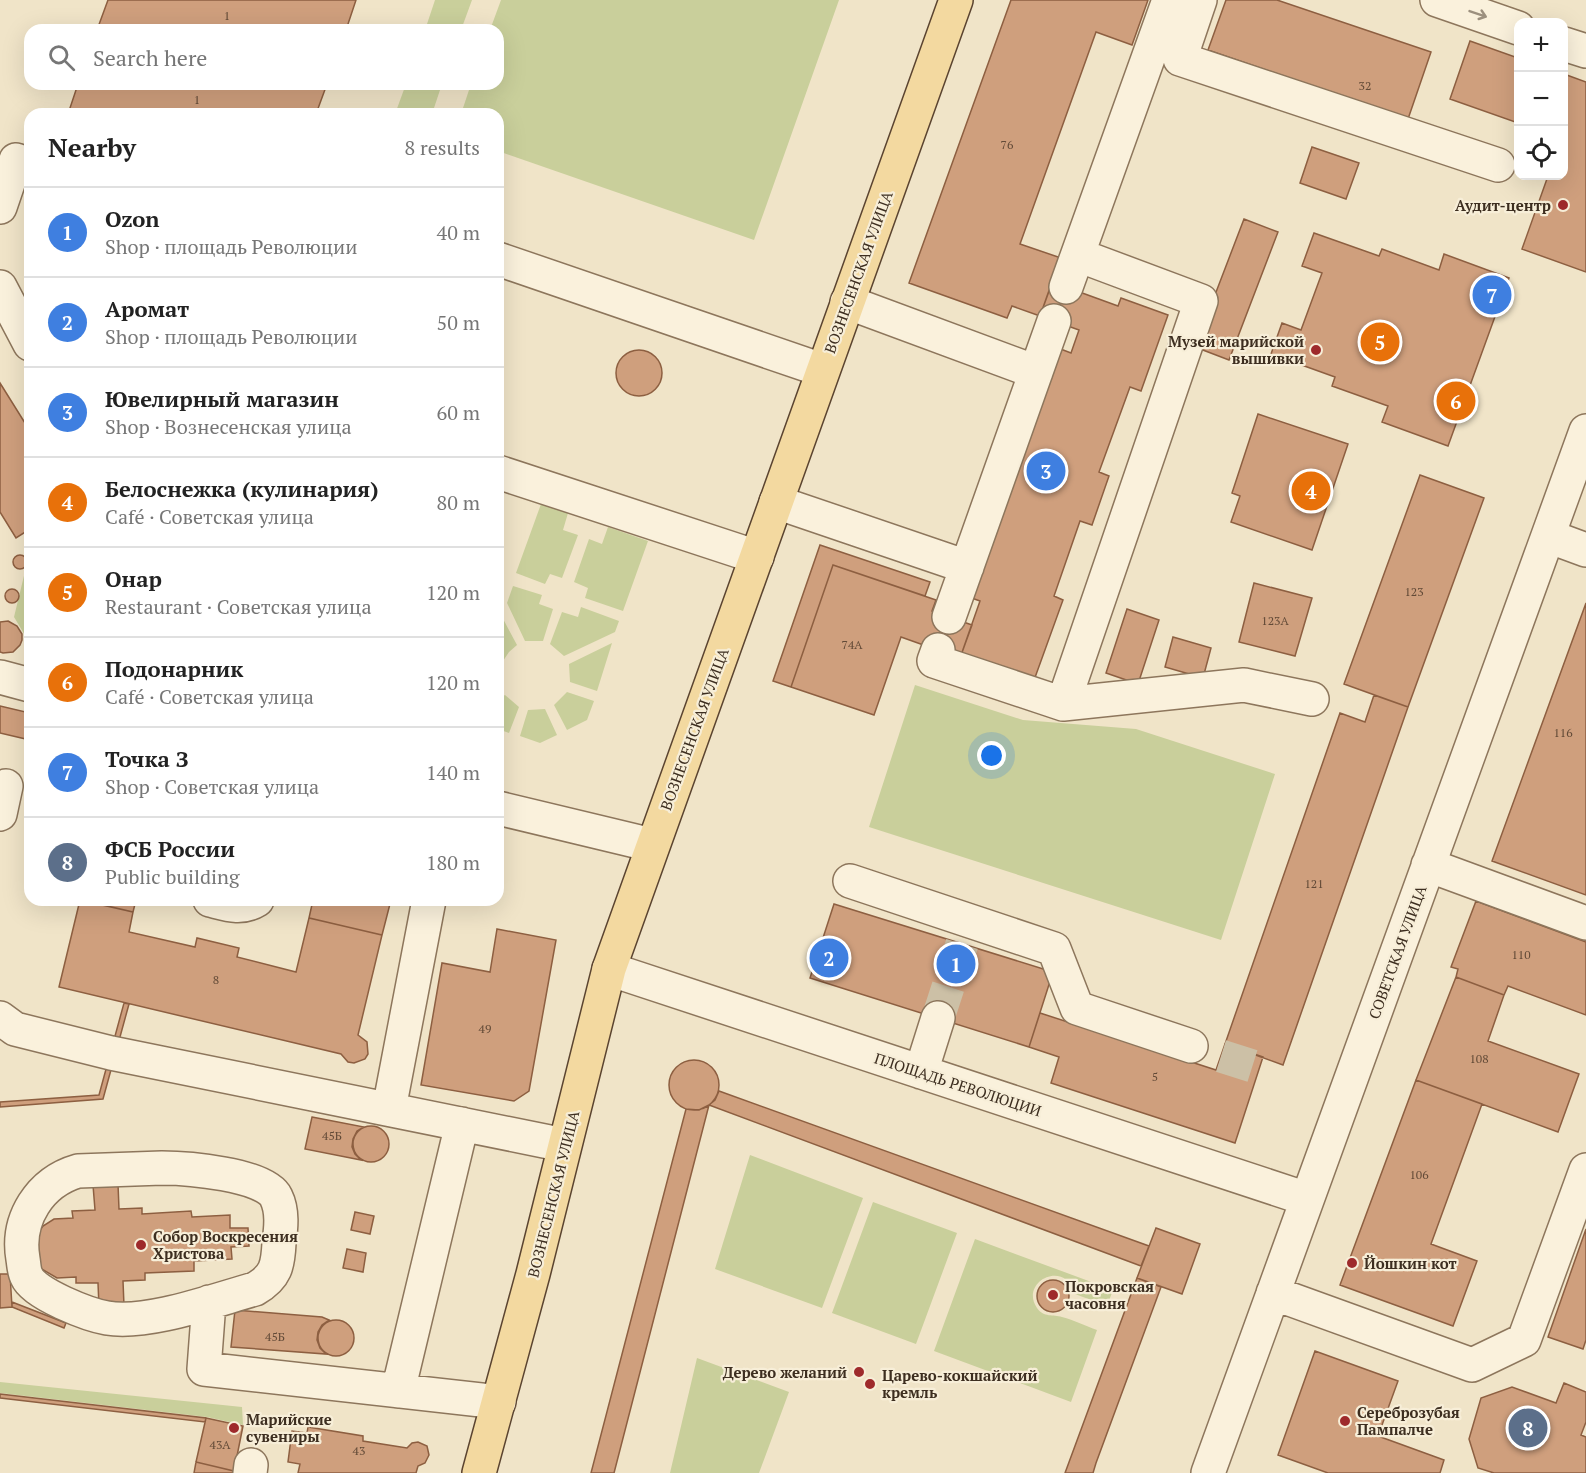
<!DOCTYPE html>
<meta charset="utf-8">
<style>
body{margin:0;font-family:"PT Serif",serif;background:#f2f2f2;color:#222}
.controls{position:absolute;right:18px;top:18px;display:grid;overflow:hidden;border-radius:12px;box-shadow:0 6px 24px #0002}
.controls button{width:54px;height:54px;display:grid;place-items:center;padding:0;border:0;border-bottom:2px solid #e0e0e0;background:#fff;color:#222;font:30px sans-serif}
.you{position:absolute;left:992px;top:756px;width:21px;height:21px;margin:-15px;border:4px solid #fff;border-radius:50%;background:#1a73e8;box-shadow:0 0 0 9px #1a73e833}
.badge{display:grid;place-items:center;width:39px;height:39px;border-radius:50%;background:#d93025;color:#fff;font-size:20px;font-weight:700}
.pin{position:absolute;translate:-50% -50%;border:3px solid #fff;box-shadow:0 2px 6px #0006}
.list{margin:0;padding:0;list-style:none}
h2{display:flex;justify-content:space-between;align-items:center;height:78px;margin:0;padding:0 24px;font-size:26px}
h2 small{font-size:20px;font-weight:400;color:#767676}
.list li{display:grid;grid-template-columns:39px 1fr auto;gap:18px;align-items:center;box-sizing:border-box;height:90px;padding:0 24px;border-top:2px solid #e0e0e0}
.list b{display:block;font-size:22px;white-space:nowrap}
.list p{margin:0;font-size:20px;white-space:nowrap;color:#767676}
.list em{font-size:20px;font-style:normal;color:#767676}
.icon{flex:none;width:33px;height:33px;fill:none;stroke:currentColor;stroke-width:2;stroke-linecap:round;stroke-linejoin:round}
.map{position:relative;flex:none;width:1586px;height:1473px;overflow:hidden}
.search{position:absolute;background:#fff;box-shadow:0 6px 24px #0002;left:24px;top:24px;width:480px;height:66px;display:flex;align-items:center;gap:15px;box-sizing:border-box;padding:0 21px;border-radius:18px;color:#767676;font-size:22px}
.panel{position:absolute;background:#fff;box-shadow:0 6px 24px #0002;left:24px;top:108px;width:480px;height:798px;border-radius:18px}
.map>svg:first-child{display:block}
.green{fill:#c9cf9b}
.building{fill:#cf9f7d;stroke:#8d5f41;stroke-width:1.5}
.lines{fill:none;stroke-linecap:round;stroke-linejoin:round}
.minor-tunnel{stroke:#ccc0a6;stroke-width:33;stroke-dasharray:33 16;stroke-linecap:butt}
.minor-casing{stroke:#8d765c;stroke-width:36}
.major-casing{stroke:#5b4430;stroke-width:36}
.minor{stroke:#faf1dc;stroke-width:33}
.major{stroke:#f3d9a0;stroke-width:33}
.oneway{stroke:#9c907e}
.poi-dot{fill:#9e2a2b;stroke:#f7eed8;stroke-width:2}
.labels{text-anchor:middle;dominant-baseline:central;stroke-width:4.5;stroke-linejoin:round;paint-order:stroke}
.number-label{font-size:12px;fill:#624a37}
.poi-label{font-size:15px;font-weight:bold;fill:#3d2e20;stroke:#f7eed8;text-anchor:start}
.street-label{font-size:15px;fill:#3d2e20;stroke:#f7eed8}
</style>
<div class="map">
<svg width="1586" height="1473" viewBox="0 0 1586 1473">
<rect width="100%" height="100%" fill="#f0e4c8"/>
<path class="green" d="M435 0H472L461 30H425Z
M501 0H839L754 240 498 151V114H461L471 84H498V30H490Z
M406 84H442L432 114H395Z
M541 504 568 513 563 530 578 535 562 578 550 574 545 584 516 573Z
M608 527 648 541 623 611 585 598 588 588 574 582 589 539 602 544Z
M30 551V638L26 637 14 617Z
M513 586 542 595 539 604 553 609 543 641H525L507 603Z
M581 607 619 621 615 632 564 656 550 644 562 612 578 617Z
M501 615 517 645 509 652 503 661 498 660V625Z
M612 643 597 691 570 682 569 664Z
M915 685 1023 720 1136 729 1275 774 1221 940 869 827Z
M567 692 594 701 587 720 567 730 554 705Z
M505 695 519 707 509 733 498 729V699Z
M545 709 557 735 540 743 520 736 528 710Z
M750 1155 863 1198 822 1308 715 1269Z
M873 1202 957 1233 916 1344 832 1313Z
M975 1239 1113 1290 1107 1306 1075 1294C1065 1258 1019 1282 1037 1308 1044 1318 1053 1314 1062 1317 1074 1320 1086 1326 1097 1330L1071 1402 934 1351Z
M697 1358 789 1392 759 1473H670Z
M0 1382 242 1407 243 1425 207 1417 0 1393Z"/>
<path class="building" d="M108 0H356L346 30H97Z
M1011 0H1148L1132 45 1096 32 1020 244 1061 258 1040 316 1012 306 1007 318 909 283Z
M1226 0H1277L1431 52 1408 119 1208 50Z
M1470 41 1518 58V123L1450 99Z
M1564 74 1586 82V272L1522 249 1548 176H1564Z
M78 84H327L316 114H68Z
M1312 147 1359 163 1346 199 1300 183Z
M1244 219 1278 232 1229 360 1195 347Z
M1314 233 1379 256 1382 249 1439 270 1444 254 1509 278 1448 446 1382 422 1388 406 1332 386 1335 377 1271 354 1282 323 1301 330 1322 273 1302 266Z
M1052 282 1118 306 1121 298 1168 315 1141 391 1130 387 1099 472 1109 476 1092 525 1080 521 1054 596 1063 600 1033 683 960 658 980 601 966 596 1058 348 1071 353 1079 330 1040 316Z
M616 373a23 23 0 1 1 46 0a23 23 0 1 1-46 0Z
M0 383 30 431V529L16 538 0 512Z
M1258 414 1348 444 1312 550 1231 522 1240 496 1232 493Z
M1420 475 1484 498 1408 707 1344 684Z
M820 545 930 582 925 596 833 565 791 687 773 681Z
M13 562a7 7 0 1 1 14 0a7 7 0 1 1-14 0Z
M833 565 936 600 932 611 972 625 960 658 901 637 874 715 791 687Z
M1254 583 1312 598 1295 656 1239 642Z
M5 596a7 7 0 1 1 14 0a7 7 0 1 1-14 0Z
M1586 603V895L1492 861Z
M1127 609 1159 620 1138 684 1106 673Z
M8 621 17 626 22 634V640L20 645 13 652 3 653 0 652V622Z
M1173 637 1211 648 1203 678 1165 667Z
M1374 695 1408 707 1283 1065 1225 1044 1340 713 1365 722Z
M0 706 30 713V740L0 733Z
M80 900 133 912 129 932 195 947 197 938 239 948 237 957 296 972 309 918 382 935 358 1035 367 1042 368 1054 365 1059 354 1063 348 1062 341 1054 59 987Z
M82 900H136L133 912Z
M313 900H391L382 935 309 918Z
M1476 901 1586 942V1015L1508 986 1504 995 1456 977 1458 969 1451 967Z
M834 904 1053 972 1029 1047 810 978Z
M497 929 556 940 529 1091 514 1101 421 1085 442 963 490 972Z
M1456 977 1504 995 1488 1041 1579 1074 1558 1132 1416 1080Z
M124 1003 129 1004 103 1099 0 1107V1102L99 1095Z
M1040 1013 1216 1070 1225 1044 1263 1057 1235 1143 1051 1083 1059 1057 1029 1047Z
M669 1085a25 25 0 1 1 50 0a25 25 0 1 1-50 0Z
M1416 1080 1482 1104 1431 1244 1477 1261 1453 1326 1340 1285Z
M719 1091 1149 1246 1141 1266 709 1105 715 1100Z
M709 1105 614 1473H591L686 1109 699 1110Z
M312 1117 364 1127 357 1131 353 1139 352 1147 355 1154 361 1160 305 1149Z
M353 1144a18 18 0 1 1 36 0a18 18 0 1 1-36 0Z
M118 1184 119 1209 142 1208V1214L191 1211 192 1217 230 1215V1228H248L249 1246 231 1247 232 1259 194 1261V1271L145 1273V1280L123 1281 124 1306 99 1307 98 1283H76V1277L57 1278 40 1268 35 1237 43 1226 54 1219 73 1218 72 1211 95 1210 93 1185Z
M355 1212 374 1216 370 1234 351 1230Z
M1156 1228 1200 1244 1182 1294 1137 1278Z
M1586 1229V1340L1583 1349 1548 1337Z
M347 1249 366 1253 363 1272 343 1268Z
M0 1274H10L12 1307 0 1308Z
M1137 1278 1161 1287 1096 1463 1093 1473H1065Z
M1037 1296a16 16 0 1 1 32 0a16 16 0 1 1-32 0Z
M12 1302 66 1323 64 1328 12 1307Z
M235 1310 322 1317 329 1320 322 1325 318 1332 317 1340 320 1348 326 1354 231 1347Z
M318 1338a18 18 0 1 1 36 0a18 18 0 1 1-36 0Z
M1315 1351 1398 1381 1378 1436 1444 1460 1440 1473H1328L1278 1455Z
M1564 1383 1586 1392V1422L1581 1435 1586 1437V1473H1494L1478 1468 1469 1439 1481 1398 1512 1387 1556 1403Z
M0 1394 206 1418 205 1422 0 1398Z
M206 1418 243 1426 234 1471 196 1462Z
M308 1427 363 1436V1441L407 1448 412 1443 418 1442 427 1446 429 1455 425 1463 418 1466 416 1473H298L300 1464 288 1462 292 1431 307 1433Z
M196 1462 234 1471V1473H194Z"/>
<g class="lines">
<path class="minor-tunnel" d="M938 1018 962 944
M1221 1056 1259 1068"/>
<g class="minor-casing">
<path id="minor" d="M1200 0 1180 59 1498 165
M1437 0 1518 28
M1564 44 1586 51
M0 207 16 160 30 165
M498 259 822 370
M0 287 30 344
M1066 287 1169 0
M847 302 1036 372
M498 472 757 557
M776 502 967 567
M1548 536 1586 550
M949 617 1054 321
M938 650 934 661 1063 704 1201 301 1078 255
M0 677 30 685
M1063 704 1244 685 1312 699
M498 808 652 845
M0 814 6 786
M1428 865 1586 923
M850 881 1054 949 1077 1008 1191 1046
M210 900C226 904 241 910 257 900
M609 969 1307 1199
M0 1018 15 1029 111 1053 564 1145
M921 1072 938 1018
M389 1109 429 900
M162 1168C185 1168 265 1174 276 1197 283 1211 281 1228 279 1243 278 1265 276 1277 255 1289 215 1300 148 1325 107 1318 89 1315 34 1294 27 1277 24 1272 24 1265 23 1259 16 1219 40 1182 78 1171Z
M1273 1293 1472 1365 1524 1340 1586 1170
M209 1302 204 1369 499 1402
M398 1391 462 1124
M250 1473 251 1465
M1208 1473 1586 431"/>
</g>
<g class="major-casing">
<path id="major" d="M479 1473 533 1274 609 969 956 0"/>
</g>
<use href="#minor" class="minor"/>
<use href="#major" class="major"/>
</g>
<defs><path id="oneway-shaft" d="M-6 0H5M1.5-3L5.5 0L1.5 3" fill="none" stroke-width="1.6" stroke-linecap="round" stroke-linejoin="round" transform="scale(1.5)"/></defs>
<use class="oneway" href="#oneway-shaft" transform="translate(1478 14) rotate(19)"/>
<g class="poi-dot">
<circle cx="1563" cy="205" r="6"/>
<circle cx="1316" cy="350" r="6"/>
<circle cx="141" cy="1245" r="6"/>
<circle cx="1352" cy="1263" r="6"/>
<circle cx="1053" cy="1295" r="6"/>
<circle cx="859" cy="1372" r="6"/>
<circle cx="870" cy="1384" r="6"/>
<circle cx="1345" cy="1421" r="6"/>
<circle cx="234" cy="1428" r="6"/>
</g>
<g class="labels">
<g class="number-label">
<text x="227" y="15">1</text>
<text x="1365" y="85">32</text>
<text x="197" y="99">1</text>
<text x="1007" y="144">76</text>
<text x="1414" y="591">123</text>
<text x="1275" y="620">123А</text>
<text x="852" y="644">74А</text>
<text x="1563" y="732">116</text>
<text x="1314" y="883">121</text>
<text x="1521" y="954">110</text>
<text x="216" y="979">8</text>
<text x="485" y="1028">49</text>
<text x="1479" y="1058">108</text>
<text x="1155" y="1076">5</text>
<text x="332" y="1135">45Б</text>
<text x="1419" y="1174">106</text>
<text x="275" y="1336">45Б</text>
<text x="220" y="1444">43А</text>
<text x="359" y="1450">43</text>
</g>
<g class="poi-label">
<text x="1551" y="205" text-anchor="end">Аудит-центр</text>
<text x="1304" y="341" text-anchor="end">Музей марийской<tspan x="1304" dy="17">вышивки</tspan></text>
<text x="153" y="1236">Собор Воскресения<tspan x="153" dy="17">Христова</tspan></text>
<text x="1364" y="1263">Йошкин кот</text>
<text x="1065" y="1286">Покровская<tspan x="1065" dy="17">часовня</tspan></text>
<text x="847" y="1372" text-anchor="end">Дерево желаний</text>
<text x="882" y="1375">Царево-кокшайский<tspan x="882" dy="17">кремль</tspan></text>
<text x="1357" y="1412">Сереброзубая<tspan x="1357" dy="17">Пампалче</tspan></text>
<text x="246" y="1419">Марийские<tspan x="246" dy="17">сувениры</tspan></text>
</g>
<g class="street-label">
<text transform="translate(858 272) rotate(-70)">ВОЗНЕСЕНСКАЯ УЛИЦА</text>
<text transform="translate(694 729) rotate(-70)">ВОЗНЕСЕНСКАЯ УЛИЦА</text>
<text transform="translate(1397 952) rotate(-70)">СОВЕТСКАЯ УЛИЦА</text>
<text transform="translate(958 1084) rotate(18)">ПЛОЩАДЬ РЕВОЛЮЦИИ</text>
<text transform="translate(553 1194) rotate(-76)">ВОЗНЕСЕНСКАЯ УЛИЦА</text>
</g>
</g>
</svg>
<div class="controls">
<button>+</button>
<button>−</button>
<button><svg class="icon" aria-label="locate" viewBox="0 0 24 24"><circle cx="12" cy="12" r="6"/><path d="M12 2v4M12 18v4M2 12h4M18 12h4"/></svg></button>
</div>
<div class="you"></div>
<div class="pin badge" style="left:956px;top:964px;background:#3f7fe0">1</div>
<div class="pin badge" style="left:829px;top:958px;background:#3f7fe0">2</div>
<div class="pin badge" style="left:1046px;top:471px;background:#3f7fe0">3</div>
<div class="pin badge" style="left:1311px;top:491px;background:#e8710a">4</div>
<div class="pin badge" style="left:1380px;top:342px;background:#e8710a">5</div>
<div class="pin badge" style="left:1456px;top:401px;background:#e8710a">6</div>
<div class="pin badge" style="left:1492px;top:295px;background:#3f7fe0">7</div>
<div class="pin badge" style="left:1528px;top:1428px;background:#5c6f8a">8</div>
<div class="search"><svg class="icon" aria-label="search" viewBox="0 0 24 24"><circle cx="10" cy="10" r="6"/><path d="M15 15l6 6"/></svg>Search here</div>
<section class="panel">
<h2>Nearby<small>8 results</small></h2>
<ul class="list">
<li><span class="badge" style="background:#3f7fe0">1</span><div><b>Ozon</b><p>Shop · площадь Революции</p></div><em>40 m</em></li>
<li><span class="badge" style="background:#3f7fe0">2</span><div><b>Аромат</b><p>Shop · площадь Революции</p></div><em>50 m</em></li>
<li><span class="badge" style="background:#3f7fe0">3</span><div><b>Ювелирный магазин</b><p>Shop · Вознесенская улица</p></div><em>60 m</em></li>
<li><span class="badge" style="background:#e8710a">4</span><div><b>Белоснежка (кулинария)</b><p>Café · Советская улица</p></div><em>80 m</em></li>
<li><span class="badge" style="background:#e8710a">5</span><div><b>Онар</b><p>Restaurant · Советская улица</p></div><em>120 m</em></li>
<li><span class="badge" style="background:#e8710a">6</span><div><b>Подонарник</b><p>Café · Советская улица</p></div><em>120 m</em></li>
<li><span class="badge" style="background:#3f7fe0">7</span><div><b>Точка З</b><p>Shop · Советская улица</p></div><em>140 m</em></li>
<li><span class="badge" style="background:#5c6f8a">8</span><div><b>ФСБ России</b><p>Public building</p></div><em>180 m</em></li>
</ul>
</section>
</div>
